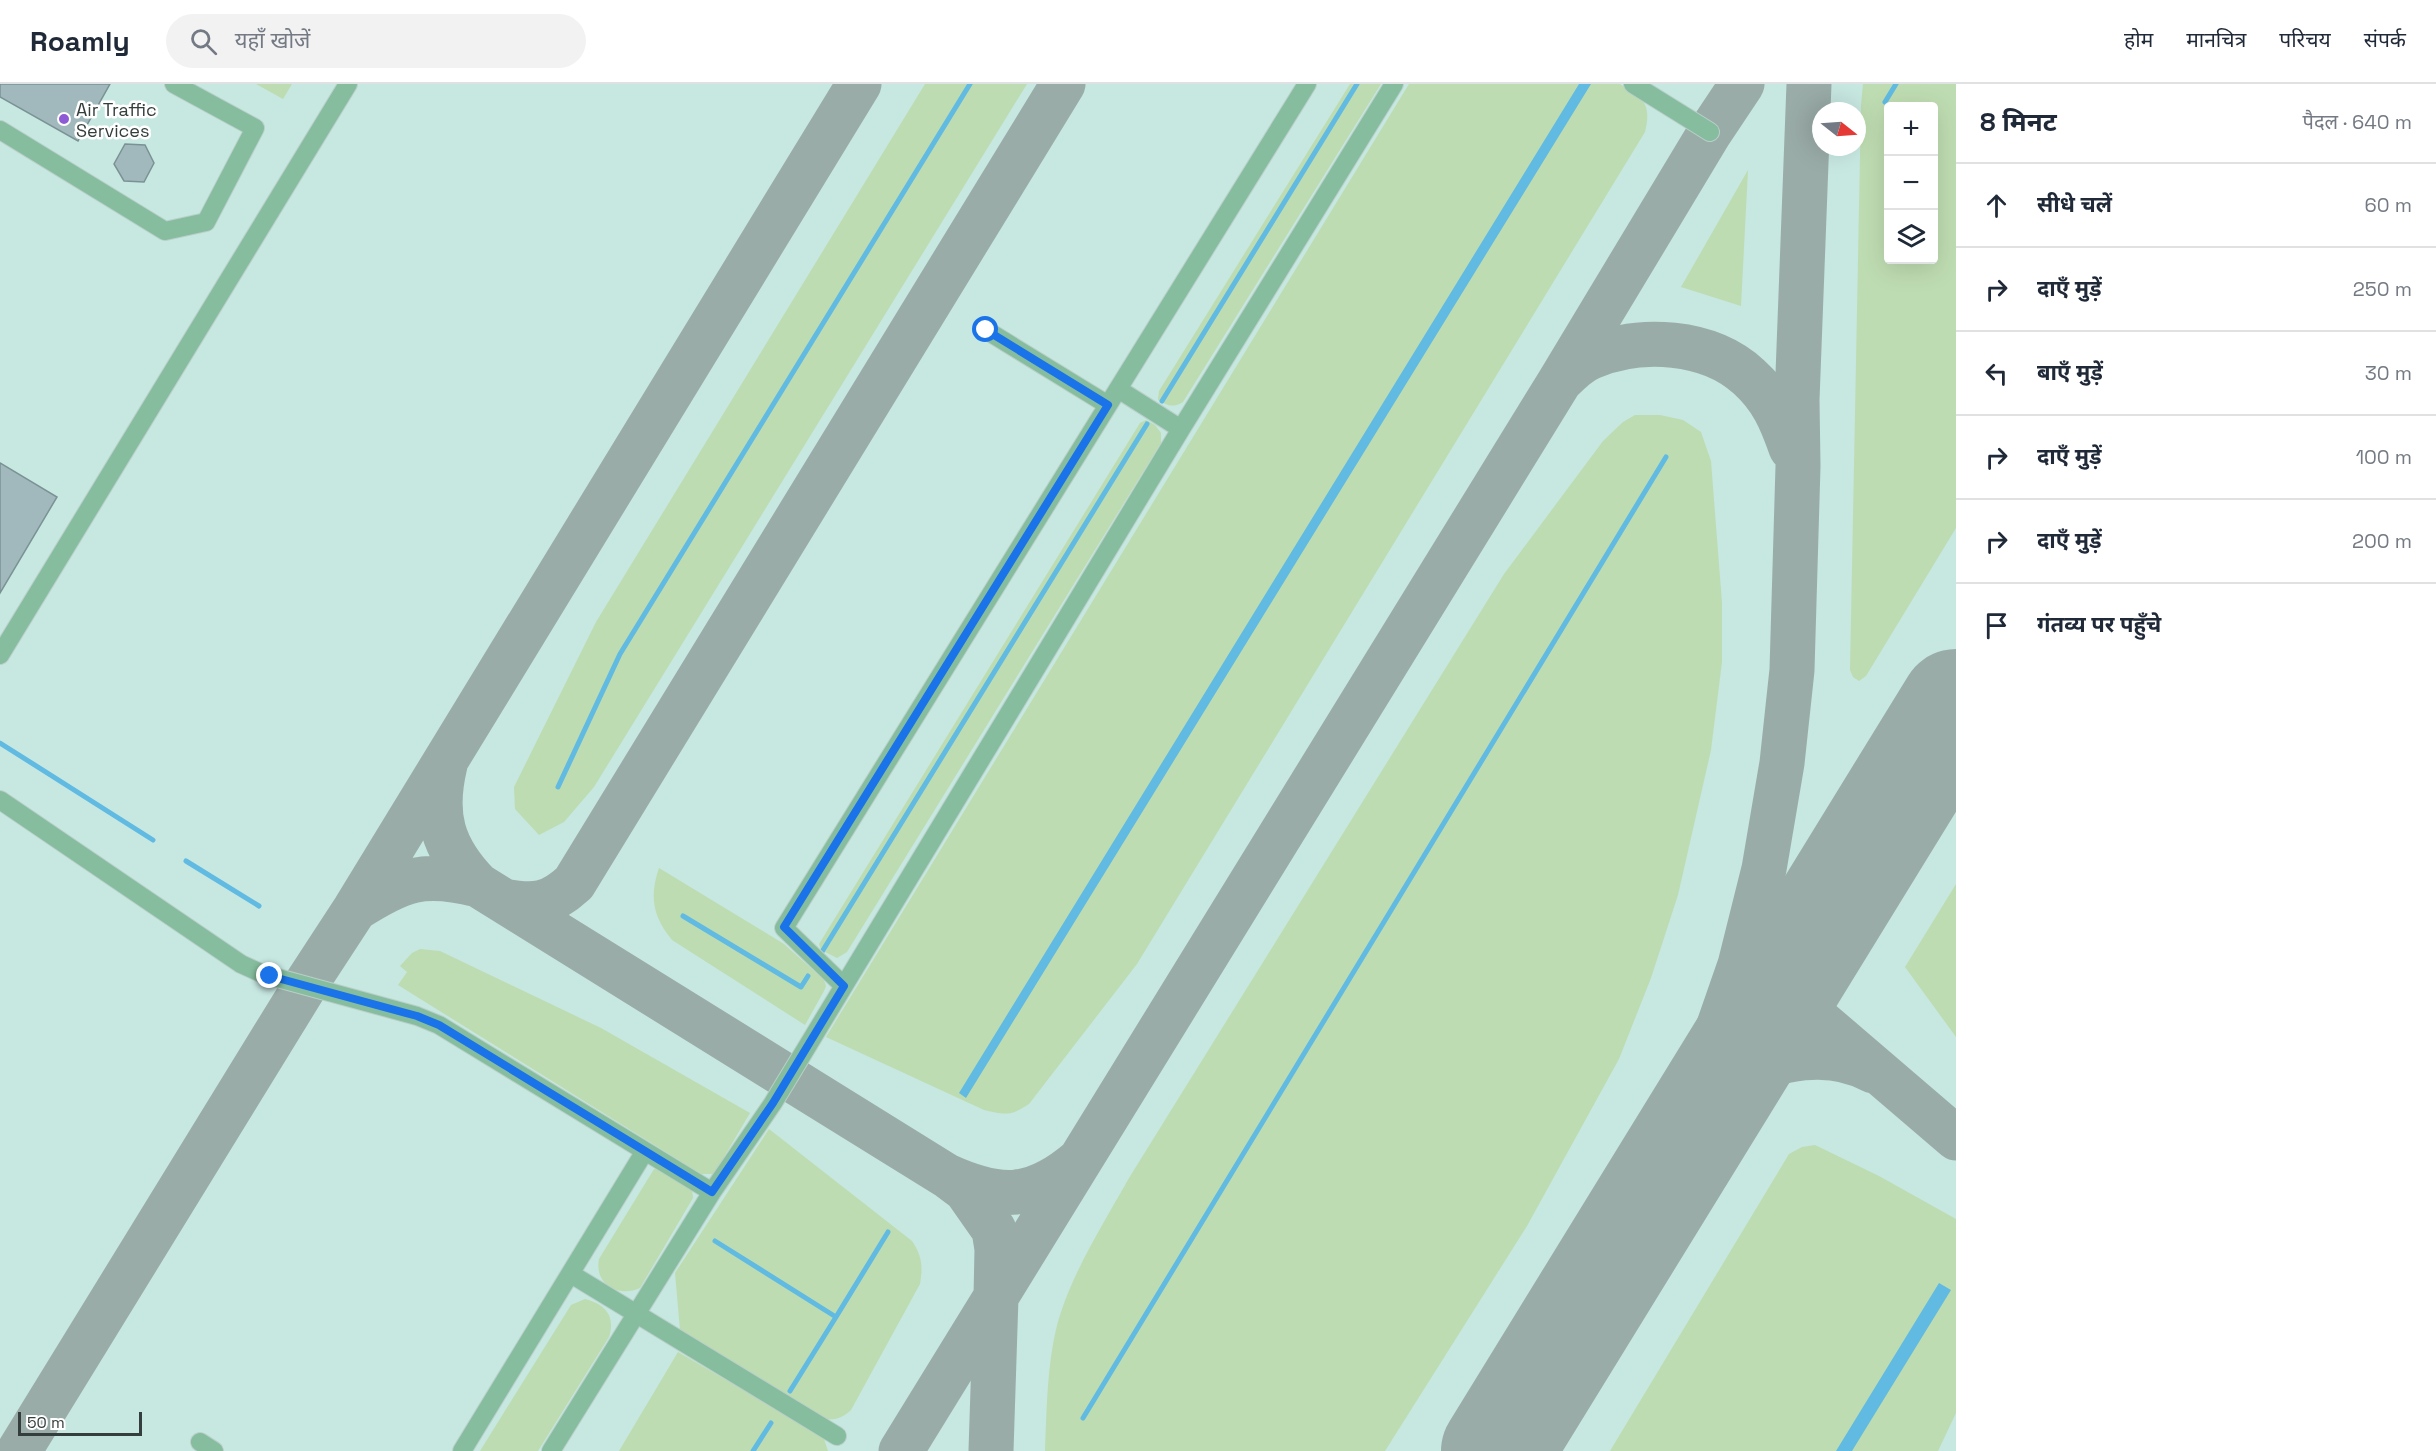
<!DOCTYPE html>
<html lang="hi">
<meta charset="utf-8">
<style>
body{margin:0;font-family:"Space Grotesk","Noto Sans Devanagari",sans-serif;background:#f2f2f3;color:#1f2937}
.controls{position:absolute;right:18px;top:18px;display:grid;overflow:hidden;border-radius:6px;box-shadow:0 6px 24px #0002}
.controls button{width:54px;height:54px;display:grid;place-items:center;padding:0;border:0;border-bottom:2px solid #e0e1e3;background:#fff;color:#1f2937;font:30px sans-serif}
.compass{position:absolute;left:1812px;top:18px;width:54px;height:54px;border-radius:50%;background:#fff;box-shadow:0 6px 24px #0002;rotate:107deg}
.scale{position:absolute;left:18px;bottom:15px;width:124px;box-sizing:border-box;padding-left:6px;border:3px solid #343e3c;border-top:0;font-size:16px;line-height:21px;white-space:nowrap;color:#343e3c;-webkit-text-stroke:4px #fff;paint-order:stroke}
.stop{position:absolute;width:18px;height:18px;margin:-14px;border:4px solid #1a73e8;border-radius:50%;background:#fff}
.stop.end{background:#1a73e8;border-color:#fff;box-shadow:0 2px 6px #0008}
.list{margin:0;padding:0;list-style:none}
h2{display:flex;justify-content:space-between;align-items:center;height:78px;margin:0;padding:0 24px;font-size:26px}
h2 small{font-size:20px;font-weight:400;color:#747a83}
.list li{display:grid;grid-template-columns:39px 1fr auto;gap:18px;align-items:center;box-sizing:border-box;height:84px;padding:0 24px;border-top:2px solid #e0e1e3}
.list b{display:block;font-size:22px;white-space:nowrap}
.list em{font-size:20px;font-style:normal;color:#747a83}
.icon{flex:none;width:33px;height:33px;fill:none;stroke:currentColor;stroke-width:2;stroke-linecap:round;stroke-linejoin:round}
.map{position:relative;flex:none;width:1956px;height:1367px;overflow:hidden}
header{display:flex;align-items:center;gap:36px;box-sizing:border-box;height:84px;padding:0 30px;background:#fff;border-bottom:2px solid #e0e1e3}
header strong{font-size:28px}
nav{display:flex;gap:33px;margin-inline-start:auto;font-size:21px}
.search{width:420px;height:54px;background:#f2f2f3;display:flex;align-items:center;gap:15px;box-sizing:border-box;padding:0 21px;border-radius:33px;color:#747a83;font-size:22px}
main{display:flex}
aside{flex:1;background:#fff}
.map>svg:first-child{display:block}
.built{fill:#c7e7e1;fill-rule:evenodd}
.green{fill:#bedcb1;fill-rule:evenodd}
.water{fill:#60bae2}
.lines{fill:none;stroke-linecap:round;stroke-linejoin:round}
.stream{stroke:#60bae2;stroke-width:5}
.taxiway{stroke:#9aaca8;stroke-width:45}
.runway{stroke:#9aaca8;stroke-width:112}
.building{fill:#a1b9bc;stroke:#7b9295;stroke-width:1.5}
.minor-casing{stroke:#bacfca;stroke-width:20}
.minor{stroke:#85bd9e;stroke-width:18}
.route{stroke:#1a73e8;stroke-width:8}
.poi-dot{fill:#8e5bd4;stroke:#fff;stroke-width:2}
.labels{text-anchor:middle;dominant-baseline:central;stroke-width:5;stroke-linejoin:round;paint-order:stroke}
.poi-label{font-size:18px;fill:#343e3c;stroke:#fff;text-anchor:start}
</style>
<header>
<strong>Roamly</strong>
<div class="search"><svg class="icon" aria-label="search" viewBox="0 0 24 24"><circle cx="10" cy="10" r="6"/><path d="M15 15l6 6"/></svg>यहाँ खोजें</div>
<nav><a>होम</a><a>मानचित्र</a><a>परिचय</a><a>संपर्क</a></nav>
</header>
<main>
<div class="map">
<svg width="1956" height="1367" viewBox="0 0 1956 1367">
<rect width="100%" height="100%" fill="#dbf3ee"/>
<path class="built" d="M0 0H1956V1367H0ZM1888 22H1934V176H1888ZM1821 27H1857V63H1821Z"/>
<path class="green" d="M256 0H292L283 15Z
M925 0H1027L594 703 564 738 539 751 515 725 514 703 596 538Z
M1350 0H1381L1183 318C1173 324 1168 322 1158 316L1159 307Z
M1409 0H1620C1643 14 1652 19 1645 48L1137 880 1029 1020C1011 1032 1005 1031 984 1026L826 953Z
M1863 0H1956V444L1866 592 1859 597 1853 593 1850 586 1861 21ZM1888 22H1934V176H1888Z
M1748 86 1741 222 1681 203Z
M1635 331H1660L1683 336 1701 348 1711 377 1722 519V578L1711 666 1678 811 1651 894 1619 975 1527 1142 1385 1367H1045C1047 1323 1047 1267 1062 1225 1078 1179 1105 1137 1129 1094L1504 490 1603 357 1623 338Z
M1146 336 1155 341 1161 349V359L847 868 837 874 821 866 819 860 1140 339Z
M659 784 784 860 824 896 826 902 824 907 805 941 672 856C653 833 649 813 659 784Z
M1956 800V953L1905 883Z
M420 865 440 867 601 944 750 1029 714 1090H701L398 901 407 888 400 882 412 869Z
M769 1045 912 1157C922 1172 923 1182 920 1200L851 1326C841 1335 834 1337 821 1334L680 1246 675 1189Z
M1815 1061 1879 1092 1956 1135V1329L1938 1367H1610L1789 1070 1802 1063Z
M654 1085H661L692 1105 693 1114 640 1204C618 1214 594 1200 599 1175Z
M585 1215C605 1220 616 1232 609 1253L538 1367H480L571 1221Z
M678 1268 819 1350 824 1355 828 1367H619Z"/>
<path class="water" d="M1579 0H1591L966 1014 959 1009Z
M1939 1199 1951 1206 1852 1367H1836Z"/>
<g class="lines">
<path class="stream" d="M1885 18 1896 0
M1162 317 1357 0
M0 659 153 756
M558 703 620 570 970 0
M186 777 259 822
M683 832 801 903 808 892
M820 871 1147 340
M715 1157 836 1233 888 1148
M790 1307 836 1233
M1083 1334 1666 373
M753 1367 771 1339"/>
<path class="taxiway" d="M1562 295C1570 287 1581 277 1591 273 1640 252 1709 256 1749 293 1772 314 1781 335 1791 364
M445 681C433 731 442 764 478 801L947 1092C1000 1116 1033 1116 1079 1077
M1766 808C1770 856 1780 891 1810 929L1956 1054
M504 817C535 823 550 821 574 799L1063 0
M355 825C402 795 423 787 478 801
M1703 1035C1713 1022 1724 1009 1738 999 1774 971 1832 964 1873 987
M950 1094 966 1106 994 1146 997 1165 996 1213 991 1367
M1630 1152 1684 1042 1740 881 1764 785 1782 679 1792 586 1798 382 1797 316 1809 0
M19 1367 308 897 355 825 859 0
M901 1367 1560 297 1710 48 1742 0"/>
<path class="runway" d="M1497 1367 1956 621"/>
</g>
<path class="building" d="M0 0H110L78 57 0 13Z
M125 60 145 61 154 79 144 98 124 97 114 80Z
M0 379 57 413 0 509Z"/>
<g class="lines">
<g class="minor-casing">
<path id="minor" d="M1633 0 1710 48
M0 46 165 147 206 138 255 44 174 0
M986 246 1108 321
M1118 305 1181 345
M0 571 348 0
M0 716 241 880 263 890 417 932 439 941 645 1067
M844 902 784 844 1307 0
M571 1190 837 1352
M200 1358 214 1367
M462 1367 645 1067 712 1108
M551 1367 712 1108 773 1019 1181 345 1394 0"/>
</g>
<use href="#minor" class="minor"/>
</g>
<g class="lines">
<path class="route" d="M270 892 417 932 439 941 712 1108 773 1019 844 902 784 843 1108 321 986 246"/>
</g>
<circle class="poi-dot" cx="64" cy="35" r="6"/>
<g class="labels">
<g class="poi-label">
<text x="76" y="25">Air Traffic<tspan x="76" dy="21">Services</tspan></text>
</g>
</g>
</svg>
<div class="controls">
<button>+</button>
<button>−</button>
<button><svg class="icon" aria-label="layers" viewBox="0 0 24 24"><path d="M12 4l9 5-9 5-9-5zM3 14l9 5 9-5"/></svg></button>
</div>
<svg class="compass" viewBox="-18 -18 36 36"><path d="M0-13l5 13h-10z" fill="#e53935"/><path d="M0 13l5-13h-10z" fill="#747a83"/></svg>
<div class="scale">50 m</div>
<div class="stop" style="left:986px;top:246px"></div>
<div class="stop end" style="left:270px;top:892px"></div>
</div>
<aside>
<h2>8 मिनट<small>पैदल · 640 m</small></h2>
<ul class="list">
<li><svg class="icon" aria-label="ahead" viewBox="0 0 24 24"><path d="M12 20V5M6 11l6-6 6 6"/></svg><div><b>सीधे चलें</b></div><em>60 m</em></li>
<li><svg class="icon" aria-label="right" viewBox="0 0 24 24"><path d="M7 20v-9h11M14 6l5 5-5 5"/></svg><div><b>दाएँ मुड़ें</b></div><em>250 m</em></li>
<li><svg class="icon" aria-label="left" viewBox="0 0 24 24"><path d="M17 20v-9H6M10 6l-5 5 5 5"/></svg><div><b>बाएँ मुड़ें</b></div><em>30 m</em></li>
<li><svg class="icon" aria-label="right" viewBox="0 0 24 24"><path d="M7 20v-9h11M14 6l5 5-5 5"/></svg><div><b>दाएँ मुड़ें</b></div><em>100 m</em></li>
<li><svg class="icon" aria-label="right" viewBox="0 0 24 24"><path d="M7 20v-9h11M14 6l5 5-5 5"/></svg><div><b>दाएँ मुड़ें</b></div><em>200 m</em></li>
<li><svg class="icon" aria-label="arrive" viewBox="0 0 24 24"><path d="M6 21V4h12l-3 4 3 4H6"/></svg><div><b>गंतव्य पर पहुँचे</b></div></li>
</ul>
</aside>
</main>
